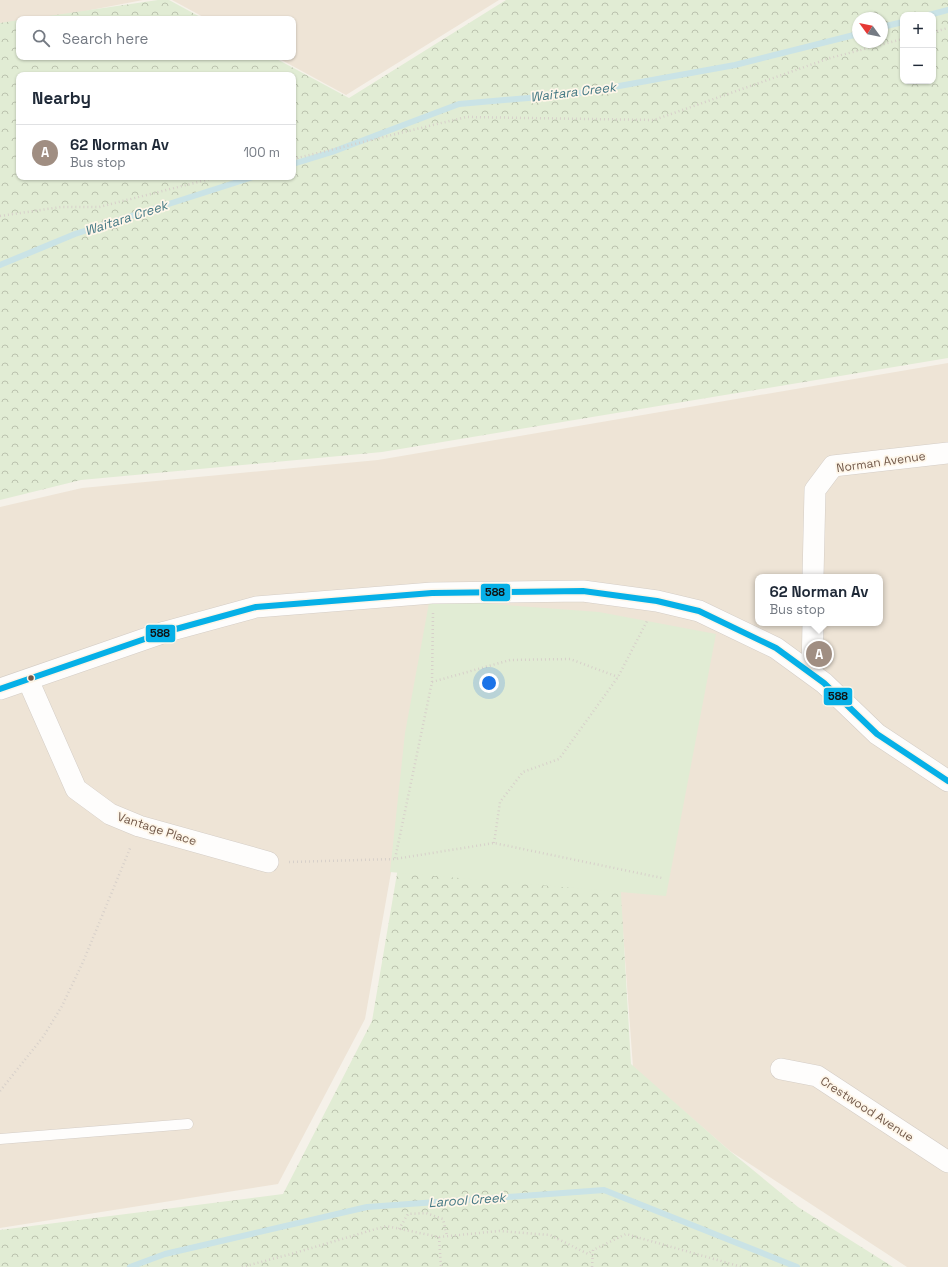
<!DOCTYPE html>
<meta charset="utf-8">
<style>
body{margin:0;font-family:"Space Grotesk",sans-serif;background:#f2f2f3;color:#1f2937}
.controls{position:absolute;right:12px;top:12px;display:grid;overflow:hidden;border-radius:8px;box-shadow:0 1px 3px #0004}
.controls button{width:36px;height:36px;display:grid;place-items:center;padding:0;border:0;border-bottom:1px solid #e0e1e3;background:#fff;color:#1f2937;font:20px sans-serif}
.compass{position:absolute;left:852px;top:12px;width:36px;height:36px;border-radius:50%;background:#fff;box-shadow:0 1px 3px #0004;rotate:303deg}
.you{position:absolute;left:489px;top:683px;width:14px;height:14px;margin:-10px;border:3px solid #fff;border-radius:50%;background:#1a73e8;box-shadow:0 0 0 6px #1a73e833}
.badge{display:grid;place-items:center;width:26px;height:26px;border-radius:50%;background:#a08e82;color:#fff;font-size:13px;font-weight:700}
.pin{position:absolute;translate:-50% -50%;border:2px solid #fff;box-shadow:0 1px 4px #0006}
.popup{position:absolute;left:755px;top:574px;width:128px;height:52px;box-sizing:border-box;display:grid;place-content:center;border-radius:8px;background:#fff;filter:drop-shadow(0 1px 3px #0005);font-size:13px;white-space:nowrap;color:#747a83}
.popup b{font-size:15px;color:#1f2937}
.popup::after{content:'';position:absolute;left:50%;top:100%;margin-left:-8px;border:8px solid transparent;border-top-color:#fff}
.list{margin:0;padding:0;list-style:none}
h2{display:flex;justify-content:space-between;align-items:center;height:52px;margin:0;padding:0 16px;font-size:17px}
h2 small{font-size:13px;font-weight:400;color:#747a83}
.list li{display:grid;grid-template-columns:26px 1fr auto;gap:12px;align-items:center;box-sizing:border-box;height:56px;padding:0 16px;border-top:1px solid #e0e1e3}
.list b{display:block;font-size:15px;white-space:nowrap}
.list p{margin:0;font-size:13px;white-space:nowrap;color:#747a83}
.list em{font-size:13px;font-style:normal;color:#747a83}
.icon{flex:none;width:22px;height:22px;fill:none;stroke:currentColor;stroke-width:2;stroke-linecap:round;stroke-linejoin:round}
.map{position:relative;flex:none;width:948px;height:1267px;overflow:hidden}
.search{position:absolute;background:#fff;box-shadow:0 1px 3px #0004;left:16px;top:16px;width:280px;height:44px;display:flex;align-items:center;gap:10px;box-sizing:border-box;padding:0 14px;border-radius:8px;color:#747a83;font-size:15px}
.panel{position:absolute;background:#fff;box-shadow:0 1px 3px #0004;left:16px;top:72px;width:280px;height:108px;border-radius:8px}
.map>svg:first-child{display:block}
.residential{fill:#eee4d6;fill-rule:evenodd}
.forest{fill:url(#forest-crowns);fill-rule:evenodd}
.park{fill:#e1ecd4}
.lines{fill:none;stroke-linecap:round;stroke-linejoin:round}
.stream{stroke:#cae3e6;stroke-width:6}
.service-casing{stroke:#d4cdc6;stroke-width:11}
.minor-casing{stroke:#d4cdc6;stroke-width:22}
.path{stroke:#d7d0ca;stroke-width:2.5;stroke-dasharray:1 3;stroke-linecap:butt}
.service{stroke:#fefdfc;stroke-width:10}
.minor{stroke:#fefdfc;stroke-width:21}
.bus-1-casing{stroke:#fef6e9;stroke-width:9}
.bus-1{stroke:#06b0e7;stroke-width:6}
.bus-dot{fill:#72594a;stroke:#fef6e9;stroke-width:1.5}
.labels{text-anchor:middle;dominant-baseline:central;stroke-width:3.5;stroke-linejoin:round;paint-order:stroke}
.street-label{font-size:12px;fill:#72594a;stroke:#fef6e9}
.water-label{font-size:13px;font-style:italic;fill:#457985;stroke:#fef6e9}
.line-badge{stroke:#fef6e9;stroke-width:1.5}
.pale-badge-label{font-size:11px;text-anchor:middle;font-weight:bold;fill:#111}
</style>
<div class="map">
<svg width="948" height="1267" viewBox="0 0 948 1267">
<defs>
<pattern id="forest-crowns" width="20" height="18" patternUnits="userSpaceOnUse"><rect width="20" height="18" fill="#e1ecd4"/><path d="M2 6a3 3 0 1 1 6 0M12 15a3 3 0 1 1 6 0" fill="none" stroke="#bbc2ae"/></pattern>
</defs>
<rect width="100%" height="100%" fill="#f5f1e9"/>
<path class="residential" d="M0 0H143L44 19H19V24L0 28Z
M172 0H499L346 95 276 57H293V19H207Z
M948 363V1267H907L730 1151 633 1067 610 755 420 709 365 1019 278 1184 0 1228V507L82 488 378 460ZM758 577H880V623H758Z"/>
<path class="forest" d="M158 0H169L204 19H28Z
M506 0H948V358L382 452 81 480 0 500V23L19 20V57H273L349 98ZM903 15H933V81H903ZM858 18H882V42H858ZM19 75H293V177H19Z
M440 620 613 758 631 1064 731 1152 798 1207 893 1267H0V1230L283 1194 372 1021Z"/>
<path class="park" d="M429 603H479L599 612 716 634 666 896 390 872 405 733Z"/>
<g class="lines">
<path class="stream" d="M929 15 948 10
M882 27 903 22
M293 164 332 152 459 104 575 94 735 65 858 34
M0 265 75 234 253 177
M130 1267 165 1254 367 1207 604 1190 797 1267"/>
<g class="service-casing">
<path id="service" d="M0 1139 188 1124"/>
</g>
<g class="minor-casing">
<path id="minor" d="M813 577 815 490 833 466 948 453
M812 674 813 623
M28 680 76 789 110 814 139 826 268 862
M0 689 165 632 256 607 432 593 583 591 657 601 699 611 776 648 824 683 877 734 948 781
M781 1069 817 1076 948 1162"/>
</g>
<path class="path" d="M933 32 948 28
M293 159 466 117 654 120 830 58 903 39
M0 216 61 207H99L218 177
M433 613 432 682 395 859 494 843 662 878
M432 682 510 660 570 659 618 677
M494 843 500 802 523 772 559 759 618 677 647 621
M289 862 395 859
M0 1091 43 1037 62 1006 83 962 131 846
M399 1229 408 1214 426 1213 443 1219 447 1236
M439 1237 441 1267
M242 1267 291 1254 386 1226 439 1237 499 1231 550 1235 588 1254 593 1250
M592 1267 593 1250 626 1234 742 1267"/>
<use href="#service" class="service"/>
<use href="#minor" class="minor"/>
<g class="bus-1-casing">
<path id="bus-1" d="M0 689 165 632 256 607 432 593 583 591 657 601 699 611 776 648 824 683 877 734 948 781"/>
</g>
<use href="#bus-1" class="bus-1"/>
</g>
<circle class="bus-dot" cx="31" cy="678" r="3.5"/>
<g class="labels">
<g class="street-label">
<text transform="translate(881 462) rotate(-8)">Norman Avenue</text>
<text transform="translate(157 829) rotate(18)">Vantage Place</text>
<text transform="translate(867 1109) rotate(33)">Crestwood Avenue</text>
</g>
<g class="water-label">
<text transform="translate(573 92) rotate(-7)">Waitara Creek</text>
<text transform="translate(126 218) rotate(-18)">Waitara Creek</text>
<text transform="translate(467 1200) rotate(-4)">Larool Creek</text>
</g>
</g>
<g class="line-badge">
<rect x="480" y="583" width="31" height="19" rx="4" fill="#06b0e7"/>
<rect x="145" y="624" width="31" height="19" rx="4" fill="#06b0e7"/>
<rect x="823" y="687" width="30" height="19" rx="4" fill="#06b0e7"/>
</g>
<g class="pale-badge-label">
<text x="495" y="596">588</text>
<text x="160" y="637">588</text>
<text x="838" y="700">588</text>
</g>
</svg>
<div class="controls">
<button>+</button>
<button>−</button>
</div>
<svg class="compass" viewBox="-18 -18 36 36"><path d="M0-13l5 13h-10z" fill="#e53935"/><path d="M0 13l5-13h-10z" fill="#747a83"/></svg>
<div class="you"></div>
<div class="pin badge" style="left:819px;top:654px">A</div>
<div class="popup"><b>62 Norman Av</b>Bus stop</div>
<div class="search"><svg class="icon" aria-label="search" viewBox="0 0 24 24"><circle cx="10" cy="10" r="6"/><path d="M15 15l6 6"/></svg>Search here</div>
<section class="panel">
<h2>Nearby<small></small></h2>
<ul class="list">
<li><span class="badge">A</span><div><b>62 Norman Av</b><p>Bus stop</p></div><em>100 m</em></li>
</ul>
</section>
</div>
